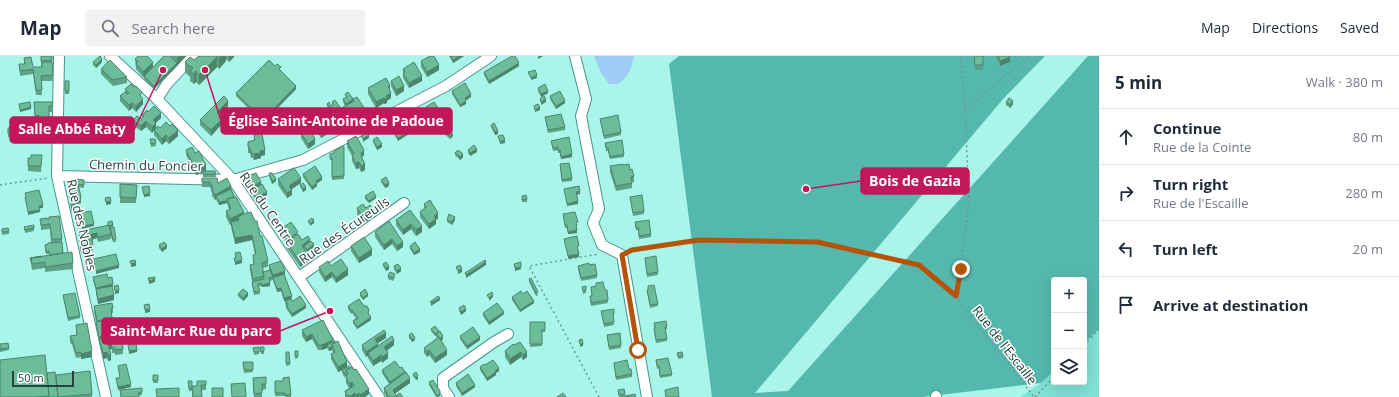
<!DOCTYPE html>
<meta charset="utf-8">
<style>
body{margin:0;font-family:"Open Sans",sans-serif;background:#f2f2f3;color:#1f2937}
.controls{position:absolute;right:12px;bottom:12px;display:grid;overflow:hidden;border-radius:4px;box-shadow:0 4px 16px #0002}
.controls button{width:36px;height:36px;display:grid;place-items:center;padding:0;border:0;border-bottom:1px solid #e0e1e3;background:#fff;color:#1f2937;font:20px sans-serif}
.scale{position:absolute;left:12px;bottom:10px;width:62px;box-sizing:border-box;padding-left:4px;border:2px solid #24433f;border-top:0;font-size:11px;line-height:14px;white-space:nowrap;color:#24433f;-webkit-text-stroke:3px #fff;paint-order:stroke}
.stop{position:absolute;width:12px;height:12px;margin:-9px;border:3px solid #b45309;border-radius:50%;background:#fff}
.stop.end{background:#b45309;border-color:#fff;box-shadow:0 1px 4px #0008}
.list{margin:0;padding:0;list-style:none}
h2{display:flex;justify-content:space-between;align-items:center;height:52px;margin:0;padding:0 16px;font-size:17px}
h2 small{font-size:13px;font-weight:400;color:#747a83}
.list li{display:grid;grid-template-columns:26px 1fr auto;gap:12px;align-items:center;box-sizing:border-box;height:56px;padding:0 16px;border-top:1px solid #e0e1e3}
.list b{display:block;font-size:15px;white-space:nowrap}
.list p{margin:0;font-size:13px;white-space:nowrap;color:#747a83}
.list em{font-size:13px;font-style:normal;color:#747a83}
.icon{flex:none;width:22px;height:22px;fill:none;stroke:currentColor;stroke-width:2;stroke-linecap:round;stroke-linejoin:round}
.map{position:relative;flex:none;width:1099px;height:341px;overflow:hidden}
header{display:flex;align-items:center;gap:24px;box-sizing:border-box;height:56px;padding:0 20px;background:#fff;border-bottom:1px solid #e0e1e3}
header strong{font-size:19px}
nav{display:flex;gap:22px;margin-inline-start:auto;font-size:14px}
.search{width:280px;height:36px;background:#f2f2f3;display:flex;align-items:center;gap:10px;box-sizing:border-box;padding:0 14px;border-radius:4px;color:#747a83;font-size:15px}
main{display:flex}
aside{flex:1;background:#fff}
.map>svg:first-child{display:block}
.green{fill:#81e1d4}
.forest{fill:#55b8ac}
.water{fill:#9dcdf5}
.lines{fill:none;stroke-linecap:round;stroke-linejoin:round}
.minor-casing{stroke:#49948a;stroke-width:12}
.path{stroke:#669b93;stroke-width:1.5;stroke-dasharray:2 3;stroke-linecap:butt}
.minor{stroke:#fff;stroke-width:10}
.wall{fill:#5da284}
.shaded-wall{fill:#4c846c}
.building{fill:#6cbc9a;stroke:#4c846c}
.route{stroke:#b45309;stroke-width:5}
.labels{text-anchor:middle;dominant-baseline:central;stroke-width:3;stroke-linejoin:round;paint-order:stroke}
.street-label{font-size:13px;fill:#24433f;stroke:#fff}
.leader{fill:none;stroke:#c2185b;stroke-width:1.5}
.callout-dot{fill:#c2185b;stroke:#fff;stroke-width:1.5}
.callout{fill:#c2185b;stroke:#c2185b;stroke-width:1.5}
.callout-label{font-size:14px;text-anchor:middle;font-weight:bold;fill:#fff}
</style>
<header>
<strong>Map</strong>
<div class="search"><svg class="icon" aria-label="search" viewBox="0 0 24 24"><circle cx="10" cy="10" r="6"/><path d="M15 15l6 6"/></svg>Search here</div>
<nav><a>Map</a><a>Directions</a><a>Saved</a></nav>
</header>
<main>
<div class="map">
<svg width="1099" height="341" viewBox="0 0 1099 341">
<rect width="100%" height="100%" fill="#aaf5ea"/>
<path class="green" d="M1099 273V341H1020L1041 327 1054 315V326H1084V287Z"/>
<path class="forest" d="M679 0H1045L1003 43 755 337 788 335 1088 0H1099V273L1084 287V224H1054V315L1041 327 922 341H712L669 8Z"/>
<path class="water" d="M594 0H634C631 13 629 20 618 28H609L601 17Z"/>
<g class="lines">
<g class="minor-casing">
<path id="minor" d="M59 0 57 120 106 341
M110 0 157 43 233 124 379 341
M575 0 586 43 581 60 599 153 593 167 602 189 622 199 647 341
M157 43 167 28 193 0
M57 120 233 124 303 104 446 30 491 0
M299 221 404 147
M449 341 443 332V322L494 286 508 278
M936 341V340"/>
</g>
<path class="path" d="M961 0 965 54 1029 0
M0 129 48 122
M630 195 699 184 817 186 919 209 955 240 1034 341
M955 240 959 226 969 145 965 54
M1084 289 1099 273
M599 341 529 210 599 198
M1035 341 1054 321"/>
<use href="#minor" class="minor"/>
</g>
<path class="wall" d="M41 0H52L53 25H41L42 39H36L33 18 20 20 19 8H24V2L33 11H41Z
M164 0H186L154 33 144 23V20L146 18 143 21 136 13 135 3 153 11Z
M199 0H234V1L229 6 226 3V5L219 13 217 11 199 29 196 26 194 28 190 25V21L185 16V6L194 4Z
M449 0H464L453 7Z
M974 0H983V14H975Z
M996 0H1010V6L1000 10 996 2Z
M421 5 439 14 427 21 421 11Z
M93 6H102L96 12 93 9Z
M275 10 281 14H280L296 33 263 67 236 40V37Z
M519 10 489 28 484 19V16Z
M101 13 127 21V27L113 30 101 18Z
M403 13 422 25 409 32 403 22Z
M65 25H69V38H65Z
M391 25 404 35 396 40 391 30Z
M368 32 390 34 391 42 387 45V47L384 48V47L376 52 368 38Z
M538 32 548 37 541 41 538 35Z
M125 33 142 42 143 48 136 56 132 52 129 55 120 45V40L125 36Z
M452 35 471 41 466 44V48L460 51 452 38Z
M345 38 353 43 365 58 337 74 331 64V58H332L330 54H329L327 50V48L331 50 332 49V46L340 53 345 50 343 46V43L346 41Z
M550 40 565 47 556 53 550 43Z
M34 46H52V56H49V83H37V71H39V65H35Z
M1006 46 1013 48 1010 52 1006 49Z
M228 50 220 59 223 67 211 80 200 69V64Z
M426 51 442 58V63L438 66 436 63 432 66 426 57Z
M148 56 161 62 156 67V72H160L178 80 169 88 166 85 162 89 154 79V74L152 77 146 71 141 75 133 69V64L141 63 142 62V59Z
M545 61 565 71V74L548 77Z
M600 63 621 76V79L604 83Z
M315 67 329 77 321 82 315 72Z
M491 69 498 78 495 79 491 71Z
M8 72H11V81H8Z
M392 72 415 74 398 85 392 75Z
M441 73 453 80 450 83 441 75Z
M301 77 315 88 308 93 301 82Z
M254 79 265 99 261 100V102L254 104 253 102H251L250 97H248V86L254 84Z
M150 83H155L156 90 151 91Z
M373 84 382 91 377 94 373 86Z
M347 85 364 99 362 101V102L365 114 361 116 359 112 356 113 352 105V100L347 91Z
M551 85 572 101 561 103 560 97H558V94L553 95Z
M605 87 624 98V101L610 103 608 95H606Z
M344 91V123L332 124V104H330V98L334 97Z
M186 94 195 97 206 115H215L216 121H203V116L196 119 186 99Z
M468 94 477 96 470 100 468 97Z
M455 97 463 101 460 104 455 99Z
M42 99 41 116 28 115V102H31Z
M560 108 572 122V125L562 126Z
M623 109 630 114 634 120V126H632V132L616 135 610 116V110Z
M269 117 276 125 272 128 269 120Z
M303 118 322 124 317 127V130L312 134 303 121Z
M245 121 261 129 267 139 256 145 245 127Z
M202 122 218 127 231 133 244 158 260 180 268 205V211L262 212 263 216 269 215V209L285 220 292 242 291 243 293 245 306 252 292 261 286 252V249L285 247V245L288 244 284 245 281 235 277 236 273 224 270 225V230L262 231 261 230H259L260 238 254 239 252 228V225L250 214V209L253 208V199H255L252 184 235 188 231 171V168L230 169 226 161V155L229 154 227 147 219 149 216 143 215 144 212 140V137L210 131H202Z
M278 123 301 127 291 133 292 139 287 142 278 129Z
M381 124 389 130 385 132 381 126Z
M84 127V132L78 131 81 147 75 148 76 157H72L68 135V130Z
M120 128 137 129 136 147H120Z
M300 129 306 134 303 136 300 131Z
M365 140 376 142 369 147 365 143Z
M522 140 527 143V146H522Z
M630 141 644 155V158L633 160Z
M377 147 386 151 381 155 377 150Z
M424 148 438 162 436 164V168L429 173 420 161V156L424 153Z
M357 152 374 160 364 167 357 158Z
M410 154 422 176 416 180 411 173 403 179 396 169V164Z
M563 158 578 169 576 170 577 177 568 178 567 172H565Z
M40 163H47L62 183V188L63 197 73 207V213L45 216V212L32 214 30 202 49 199V198H46L45 189 51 187 50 173 41 174Z
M447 164H455L452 169 447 166Z
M112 165 116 186H113L111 180V183L98 186 97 182 92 184 93 194 81 197 79 183V178L86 176V174L108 170Z
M389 165 403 191 397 195 392 188 384 194 375 181V176Z
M635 166 651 178V181L639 183 638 174H636Z
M24 171 34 172V175L25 177Z
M2 173 9 175V178L2 179Z
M281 173 298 178 302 184 310 185 314 191 307 196 304 193 309 205 300 211 286 191V187L281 178Z
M159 189 167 192 162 196 159 192Z
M351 190 372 199 359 207 351 195Z
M410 190 420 196 414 199 410 193Z
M645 204 658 216V219L647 221Z
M383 208 389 213 386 215 383 210Z
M589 209 597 219V222L581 225 578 213V210Z
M331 210 348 219 336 227 332 221 325 226 319 216V211Z
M394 210 401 215 397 218 394 213Z
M388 220 395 221 393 225 388 223Z
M93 221 108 222 113 230 112 231 114 244 98 248 96 238V235L93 224Z
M529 223 538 239 536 240 529 226Z
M596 227 608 244V247L591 250 590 240H592L591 231 596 230Z
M582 231 586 234V237L583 238Z
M647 234 658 248V250L650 252Z
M360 237 368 240 363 244 360 240Z
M238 238 248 240 243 245 238 240Z
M523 238 534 247 520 256 512 244V241Z
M63 239 80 260V262L68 265Z
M94 250 113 252V257H111L112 272 107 273 108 280 111 288 113 287 114 278 123 293V298L115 299V297H112V293L109 294 111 304 108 305 107 302 103 303 99 286 94 255Z
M348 250H364L369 257V258L371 264 357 273 353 267V265L356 262 352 257 351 258 348 253Z
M459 252 466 255 461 259 459 255Z
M601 255 614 260H613L614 269 604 271Z
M483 257 504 258 489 269 483 260Z
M530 266H545V276H542V290L530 291Z
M654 267 667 270V273H665L667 285 656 287 654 275V272H655Z
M76 269 92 301 81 303V301L76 302 72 288H71L70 286V280L77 279Z
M431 273 439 276 443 283 441 285 447 299 435 307 429 299 427 301 424 297V292L437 282 436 280H435L431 275Z
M263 274 272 279V282L264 283Z
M302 274 333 286 347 311 369 338 365 341H345V335L349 332 346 327V320L344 321 342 316V314L338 316 331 303V298L333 297 332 294 329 295 327 292 322 294H318L312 283 306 286 302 280Z
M620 277 621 292 609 294 607 279Z
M409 279 415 284 412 286 409 282Z
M460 280 480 284 467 293 460 283Z
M386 282 378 287V290L394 289 387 295 388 302 382 307 381 305 373 310 368 302V300L366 301 362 294V289Z
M0 288 9 292V294L0 296Z
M513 288 527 301 523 304 521 301 510 309 505 301V295Z
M260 291 264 295V298H261Z
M253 292 259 296V298L254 299Z
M295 295H298V302L295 303Z
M286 296 290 307V309L286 310Z
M677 297 683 300V302L678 303Z
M656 304 672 318V320L660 322 659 312 657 313Z
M243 306 253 314V316L244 317Z
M614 307 629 313 632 318V321L616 324Z
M118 310 131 331 118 334 116 322H120Z
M480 311 499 315 496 317V319L487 325 480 314Z
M400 312 405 317 410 327 395 337 397 341H386L384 337V332L389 328 382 317V314Z
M47 317 56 322 92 338V341H0Z
M413 318 418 323 416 324 413 320Z
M153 319H158V327H153Z
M266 321V333L262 334V341H254L253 327Z
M289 321 291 341H285V340H275V325H283Z
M188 325 192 330H197L206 325V334H202V341H192V335H189Z
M429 326 440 340 436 341 429 329Z
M456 327 475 331 462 340 456 330Z
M120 334 142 336V339L138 340 139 341H121Z
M618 334 625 338V341H619Z"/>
<path class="shaded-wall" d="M179 0H186L177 10V2Z
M221 0H226V5L219 13V3Z
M229 0H234V1L229 6Z
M460 0H464L453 7V4Z
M539 0H543L538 3V1Z
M217 1V11L199 29V19Z
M1010 1V6L1000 10V5Z
M102 3V6L96 12V9Z
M153 6V12L143 21V16Z
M177 7V10L154 33V30Z
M519 7V10L489 28V25Z
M439 9V14L427 21V16Z
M196 15V26L194 28V18Z
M537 19V22L531 24V22Z
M422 20V25L409 32V27Z
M390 29V34L388 36V30Z
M296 30V33L263 67V64Z
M404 30V35L396 40V34Z
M548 35V37L541 41V38Z
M391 37V42L387 45V47L384 48V43L386 40Z
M471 38V41L465 45V42Z
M384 42V47L376 52V46Z
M143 43V48L136 56V50Z
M546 43V46L541 49V46Z
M353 44V46L346 51V48Z
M228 45V50L217 62V56Z
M466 45V48L460 51V49Z
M565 45V47L556 53V50Z
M1013 45V48L1010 52V49Z
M132 47V52L129 55V49Z
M31 51V53L20 56V54Z
M340 51V54L333 58V56Z
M540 51V54L535 56V54Z
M365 53V58L337 74V69Z
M161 57V62L153 69V64Z
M436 58V63L432 66V60Z
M442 58V63L438 66V60Z
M223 62V67L211 80V74Z
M146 65V71L141 75V70Z
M156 67V72L152 77V71Z
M329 72V77L321 82V76Z
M415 72V74L398 85V82Z
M178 74V80L169 88V82Z
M498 75V78L495 79V76Z
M453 78V80L450 83V80Z
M166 79V85L162 89V83Z
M369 79V82L363 86V83Z
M315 83V88L308 93V88Z
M505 84V87L500 88V86Z
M382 88V91L377 94V91Z
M477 93V96L470 100V97Z
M265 94V99L261 100V102L254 104V98L260 95Z
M364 94V99L362 101V104L361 105V97Z
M463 98V101L460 104V101Z
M572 98V101L561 103V101Z
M359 106V112L356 113V107Z
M365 108V114L361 116V110Z
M206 109V115L196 119V114Z
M322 121V124L317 127V130L312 134V131L316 125Z
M301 122V127L289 135V130Z
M276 123V125L272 128V125Z
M261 126V131L251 134V131Z
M389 127V130L385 132V129Z
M231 130V136L216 140V143L215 144V139Z
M306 131V134L303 136V133Z
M292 134V139L287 142V137Z
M580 135V138L576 139V136Z
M267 136V139L256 145V142Z
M150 137V140L144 141V139Z
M376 140V142L369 147V145Z
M81 141V147L71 149V144Z
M111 145V148L106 149V146Z
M227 145V147L219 149V146Z
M578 145V148L567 150V148Z
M386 148V151L381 155V152Z
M43 149V152H39V150Z
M40 154V156L28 159V156Z
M374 155V160L364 167V162Z
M244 156V162L238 161V164L231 166V168L230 169V163Z
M438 157V162L436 164V168L429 173V168L434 160Z
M455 161V164L452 169V166Z
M314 164V167L310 170V168Z
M94 168V170L82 173V170Z
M411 168V173L403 179V174Z
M422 170V176L416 180V174Z
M577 174V177L568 178V176Z
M97 177V182L89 184 88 179Z
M252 179V184L235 188V182Z
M310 183V188L304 190V193L302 190Z
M392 183V188L384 194V189Z
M90 186V192L81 194V189Z
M403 186V191L397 195V190Z
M314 188V191L307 196V194Z
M167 189V192L162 196V193Z
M93 191V194L81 197V195Z
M372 193V199L359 207V202Z
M420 193V196L414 199V197Z
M579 198V201L568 203V200Z
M309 200V205L300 211V206Z
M242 204V207L235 209V206Z
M486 206V209L466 222V219Z
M136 207V210L131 211V208Z
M119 209V212L96 218V215Z
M389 210V213L386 215V212Z
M521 211V213L515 215V212Z
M401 212V215L397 218V215Z
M348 213V219L336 227V222Z
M462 213V216L458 218V215Z
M285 215V221L273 222V225V219Z
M332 216V221L325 226V221Z
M155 223V226L149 228V225Z
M270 227V230L262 231V229Z
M113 228V230L96 235V232Z
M281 232V235L277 236V233Z
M119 234V237L115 238V235Z
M248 237V240L243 245V242Z
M368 238V240L363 244V242Z
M114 239V244L98 248V243Z
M493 239V241L489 245V242Z
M292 240V242L284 245V242Z
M440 242V244L431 250V247Z
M534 245V247L520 256V254Z
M306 249V252L292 261V258Z
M150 253V256L145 257V254Z
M466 253V255L461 259V256Z
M504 256V258L489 269V266Z
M371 261V264L357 273V271Z
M386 277V282L375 289V283Z
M108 278V284L99 283V286V281Z
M312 278V283L306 286V281Z
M443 280V283L439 286V283Z
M480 281V284L467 293V290Z
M415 282V284L412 286V284Z
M333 284V289H327V292L322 294V289Z
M394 284V289L384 296V291Z
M112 288V293L108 294V289Z
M378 288V293L368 297V300L366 301V296Z
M580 288H583V290L580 291Z
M332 291V294L329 295V292Z
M137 294V296L129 298V295Z
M429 294V299L427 301V296Z
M447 294V299L435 307V302Z
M92 295V301L81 303V298Z
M107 296V302L103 303V297Z
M521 296V301L510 309V303Z
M527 296V301L523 304V299Z
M388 297V302L382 307V301Z
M111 298V304L108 305V299Z
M381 299V305L373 310V305Z
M347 306V312L338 316V311Z
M499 312V315L496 317V319L487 325V322L495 315Z
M405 316V319L390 328V326Z
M418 320V323L416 324V322Z
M410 322V327L393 339V334Z
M352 326V332L350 333V328Z
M131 328V331L118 334V331Z
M475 329V331L462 340V337Z
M369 333V338L365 341H360V339Z
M355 337V341H351V340Z
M359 337V341H356V339Z
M440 338V340L437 341V340Z"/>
<path class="building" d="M41 0H52V4L41 5Z
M100 0 102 3 96 9 93 6Z
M138 0H147L153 6 143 16 136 8 138 6 135 3Z
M164 0H170L177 7 154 30 144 20Z
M199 0H221L219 3 217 1 199 19 196 15 194 18 190 15 193 12 191 10 190 11 185 6 190 1 194 4Z
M430 0H434L439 9 427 16 421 5Z
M451 0H460L453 4Z
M512 0H515L519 7 489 25 484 16Z
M974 0H983V9H975Z
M998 0H1010V1L1000 5Z
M31 1 33 11H42V6H52L53 19 41 20 42 34H36L33 13 20 15 19 8H25L24 2Z
M110 4 127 21 113 24 101 13Z
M269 4 275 10 277 8 281 11 279 13 296 30 263 64 236 37Z
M414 6 422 20 409 27 403 17 405 16 403 13Z
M535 14 537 19 531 22 528 16Z
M399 20 404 30 396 34 391 25Z
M386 22 390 29 388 30 391 37 386 40 387 42 384 43V42L376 46 368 32Z
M65 25H69V35H65Z
M465 27 471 38 465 42 466 45 460 49 452 35Z
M131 28 134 31 136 30 142 36 140 39 143 43 136 50 132 47 129 49 120 40 125 36 127 38 129 37 125 33Z
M545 28 548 35 541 38 538 32Z
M560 35 565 45 556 50 550 40Z
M348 36 353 43 346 48 343 43 347 41 345 38Z
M224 40 228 45 217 56 223 62 211 74 200 64Z
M544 40 546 43 541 46 540 43Z
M357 41 365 53 337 69 331 58 354 45 353 43Z
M1009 42 1013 45 1010 49 1006 46Z
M335 44 340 51 333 56 330 51H329L327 48 329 46 331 50 333 49 332 46Z
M30 46 31 51 20 54 19 48Z
M34 46H52V50H49V78H37V71H39V59L35 60Z
M434 46 442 58 438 60 436 58 432 60 426 51Z
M538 48 540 51 535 54 534 50Z
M154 50 161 57 153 64 156 67 152 71 146 65 141 70 133 64 137 60 141 63 144 60 142 59 147 54 148 56Z
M561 58 565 71 548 74 545 61Z
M618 59 621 76 604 80 600 63Z
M409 61 415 72 398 82 392 72Z
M166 66 170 70 172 68 178 74 169 82 166 79 162 83 154 74 158 70 160 72Z
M494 67 498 75 495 76 491 69Z
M443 70 453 78 450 80 441 73Z
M8 72H11V78H8Z
M309 72 315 83 308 88 301 77Z
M367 76 369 79 363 83 361 80Z
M262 78 265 94 260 95 261 97 254 98 253 97H251L250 92 248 91V86L255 84 254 79Z
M503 79 505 84 500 86 498 80Z
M356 80 364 94 361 97 362 99 361 100 365 108 361 110 359 106 356 107 352 100 354 98 347 85Z
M377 81 382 88 377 91 373 84Z
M569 81 572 98 561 101 560 94 558 95V91L553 92 551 85Z
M150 83H155L156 87 151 88Z
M622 84 624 98 610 101 608 92H606L605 87Z
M474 89 477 93 470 97 468 94Z
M343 90 344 91V120L332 121V102H330V98L334 97V95Z
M192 91 195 97 199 95 206 109 196 114 186 94Z
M458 94 463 98 460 101 455 97Z
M31 99H42L41 110H28V102H31Z
M569 107 572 122 562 124 560 108Z
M623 108V109L629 108 630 114 632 113 634 120 631 121 632 127 616 130 610 110Z
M315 110 322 121 316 125 317 127 312 131 303 118Z
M294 112 301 122 289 130 292 134 287 137 278 123Z
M203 115H215L216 118H203Z
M256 117 261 126 251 131 245 121Z
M269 117H272L276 123 272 125Z
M386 121 389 127 385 129 381 124Z
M202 122H217L218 127 227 122 231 130 215 139 212 134H213L210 126H202Z
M77 123 84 124V129L77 128Z
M303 127 306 131 303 133 300 129Z
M78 128 81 141 71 144 68 130Z
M120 128 137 129 136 142 120 141Z
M262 128 267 136 256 142 251 134Z
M149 130 150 137 144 139 142 131Z
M579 130 580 135 576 136 578 145 567 148 564 133Z
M231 133 234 141 227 143V145L219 146 216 140Z
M39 134 43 149 39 150 40 154 28 156 25 141H26L25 137Z
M373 135 376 140 369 145 365 140Z
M526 139 527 143 522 144V140Z
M642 139 644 155 633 157 630 141Z
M110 141 111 145 106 146 105 142Z
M236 141 244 156 230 163 226 155 231 153 227 143Z
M382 144 386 148 381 152 377 147Z
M430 144 438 157 434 160 436 163 429 168 420 156 426 151 424 148Z
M71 148H74L76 154 72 155Z
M363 148 366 152 370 149 374 155 364 162 357 152Z
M410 154 422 170 416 174 411 168 403 174 396 164Z
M91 155 94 168 82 170 79 157Z
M251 156 255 165H257L260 180H262L268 205 262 207 264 220 253 223 250 209 254 208 253 199 256 198 252 179 235 182 231 166 239 164 238 161 243 158Z
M575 156 578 166 576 167 577 174 568 176 567 169H565L563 158Z
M449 158 455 161 452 166 447 164Z
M59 160 62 183H52L50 168 41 169 40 163 47 162V163H49V161Z
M312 162 314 164 310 168 308 165Z
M649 164 651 178 639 180 638 171 636 172 635 166Z
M112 165 113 169 108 170V166Z
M389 165 403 186 397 190 392 183 384 189 375 176Z
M291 166 298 176 288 183 281 173Z
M34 169V172L25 174 24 171Z
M109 169 111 178 98 181 97 177 88 179 90 186 81 189 79 178 87 176 86 174Z
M110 171H114L116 183 113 184Z
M8 172 9 175 2 176V173Z
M298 178 302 184 308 180 310 183 302 190 309 200 300 206 286 186Z
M577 180 579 190H577L579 198 568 200 564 183Z
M92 181 93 191 81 195V191L90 189 89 182Z
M364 181 372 193 359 202 351 190Z
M311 185 314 188 307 194 304 190Z
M62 186 63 197 50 199 49 195 46 196 45 189 48 188V187Z
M164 186 167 189 162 193 159 189Z
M415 186 420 193 414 197 410 190Z
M72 196 73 207 45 211V206L32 208 31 202Z
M240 196 242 204 235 206 234 202H236L235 197Z
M116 198 119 209 96 215 93 203Z
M41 200V201L31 202V205L30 202Z
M656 200 658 216 647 218 645 202Z
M341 203 348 213 336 222 332 216 325 221 319 211 328 205 331 210Z
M135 204 136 207 131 208 130 205Z
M485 204 486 206 466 219 465 217Z
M281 205 285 215 273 219 269 209Z
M386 206 389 210 386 212 383 208Z
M521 206V211L515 212 514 208Z
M589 207V209L595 208 597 219 581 222 578 210Z
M398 208 401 212 397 215 394 210Z
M460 209 462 213 458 215 456 211Z
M270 214 273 221 269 222 270 227 262 229 261 227 258 228 260 235 254 236 252 226 264 223 263 216Z
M390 216 395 218 393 222 388 220Z
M107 218 108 222 112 221 113 228 96 232 93 221Z
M284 218 292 240 284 242 281 232 277 233 273 222Z
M155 221V223L149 225 148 222Z
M531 222 538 236 536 237 529 223Z
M603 226 605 234H607L608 244 591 247 590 240H592L591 231 596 230V227Z
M118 229 119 234 115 235 114 230Z
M654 229 658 248 650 249 647 234H648V230Z
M112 230 114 239 98 243 96 233Z
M586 230V234L583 235 582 231Z
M243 233 248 237 243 242 238 238Z
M365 233 368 238 363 242 360 237Z
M521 235 523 238 527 235 534 245 520 254 512 241Z
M492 236 493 239 489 242 487 239Z
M75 237 80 260 68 262 63 239Z
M300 240 306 249 292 258 286 249 288 248 285 245 291 243 293 245Z
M438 240 440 242 431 247 430 246Z
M359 243 364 250H367L369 254 368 257 371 261 357 271 353 265 358 262 352 254 351 255 348 250Z
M112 247 113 252H111L112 262 97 265 94 250Z
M497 247 504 256 489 266 483 257Z
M149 248 150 253 145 254 144 249Z
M464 249 466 253 461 256 459 252Z
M614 253V258H613L614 266 604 268 601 255Z
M112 264V267L107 268V270L106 271 108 278 99 281 96 266Z
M323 264 333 284 322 289H318L312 278 306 281 302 274Z
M666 265 667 270 665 271 667 283 656 284 654 272H655L654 267Z
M530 266H545V274H542V288H530Z
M87 267 92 295 81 298V296L76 297 72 283H71L70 280 77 279 76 269Z
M435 270 439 275 435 278 431 273Z
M473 271 480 281 467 290 460 280Z
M384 274 386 277 375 283 378 288 366 296 362 289Z
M440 275 443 280 440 283 436 278Z
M122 277 123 293 115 294V292H112L111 287H113V284H114V278Z
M412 277 415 282 412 284 409 279Z
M620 277 621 289 609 291 607 279Z
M110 280 112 288 108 289 111 298 108 299 107 296 103 297 99 283Z
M392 280 394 284 384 291 388 297 382 301 381 299 373 305 368 297Z
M439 281 447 294 435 302 429 294 427 296 424 292Z
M582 283 583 288H580L579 284Z
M334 285 335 287 332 288V291L329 292 327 289Z
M338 285 347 306 338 311 331 298 335 296 332 288Z
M520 286 527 296 523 299 521 296 510 303 505 295 513 288 514 289Z
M8 287 9 292 0 293V288Z
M136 287 137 294 129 295 128 289Z
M259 291V296H254L253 292Z
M260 291H264V295L261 296Z
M295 295H298V300H295Z
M286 296H289L290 307H286Z
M682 296 683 300H678L677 297Z
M45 299 49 340 34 341H0V304Z
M668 302 672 318 660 320 659 310H657L656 304Z
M493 304 499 312 495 315 496 316 487 322 480 311 484 308 485 309Z
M627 304 629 313H631L632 318 616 321 614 307Z
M395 305 400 312 402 311 405 316 390 326 382 314Z
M243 306H253V314H244Z
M126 308 131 328 118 331 116 322H120L118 310Z
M349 310 350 312 346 314V317L344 318 342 314Z
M352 311 354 314 356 313 369 333 360 339 359 337 356 339 355 337 351 340 346 339 345 335 354 330 352 326 350 328 346 322V320L348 318 346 314Z
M90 315 92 338 58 341 56 319Z
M55 316 58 341H49L47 317Z
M406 316 410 322 393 334 397 341H389L384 332Z
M416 316 418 320 416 322 413 318Z
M468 318 475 329 462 337 456 327Z
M153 319H158V324L153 325Z
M266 321V328H262V337L254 338 253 322Z
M289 321 291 339H285V337H275V325H283V322Z
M433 324 440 335V338L437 340 429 326Z
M188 325H192V332L189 333Z
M197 325H206V329H201L202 341H193L192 330H197Z
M245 327 246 341H232L231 328Z
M678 331 679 341H666L665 334Z
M142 332V336L138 337 139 341H121L120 334Z
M179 332V341H157L156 333Z
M212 332H223V341H212Z
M624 333 625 338 619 339 618 334Z
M400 337 403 341H398L397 339Z
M563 337 566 341H557Z
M635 338 636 341H625V340Z"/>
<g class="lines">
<path class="route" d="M638 294 622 199 632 194 699 184 817 186 919 209 956 240 961 213"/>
</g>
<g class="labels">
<g class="street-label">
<text transform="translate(146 109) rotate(1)">Chemin du Foncier</text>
<text transform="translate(268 153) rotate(55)">Rue du Centre</text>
<text transform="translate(82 169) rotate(77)">Rue des Nobles</text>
<text transform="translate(344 174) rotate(-35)">Rue des Écureuils</text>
<text transform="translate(1005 289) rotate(52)">Rue de l'Escaille</text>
</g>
</g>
<path class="leader" d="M205 14L221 65M163 14L134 74M806 133L861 125M330 255L280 275"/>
<g class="callout-dot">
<circle cx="205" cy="14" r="4"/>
<circle cx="163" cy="14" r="4"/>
<circle cx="806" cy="133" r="4"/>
<circle cx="330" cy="255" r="4"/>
</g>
<g class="callout">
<rect x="221" y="52" width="231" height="26" rx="4"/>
<rect x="10" y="61" width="124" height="26" rx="4"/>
<rect x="861" y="112" width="108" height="26" rx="4"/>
<rect x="102" y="262" width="178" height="26" rx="4"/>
</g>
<g class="callout-label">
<text x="336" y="70">Église Saint-Antoine de Padoue</text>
<text x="72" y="78">Salle Abbé Raty</text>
<text x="915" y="130">Bois de Gazia</text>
<text x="191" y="280">Saint-Marc Rue du parc</text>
</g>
</svg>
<div class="controls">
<button>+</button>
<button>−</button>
<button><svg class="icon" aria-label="layers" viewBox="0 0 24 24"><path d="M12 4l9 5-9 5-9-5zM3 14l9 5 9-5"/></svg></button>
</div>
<div class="scale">50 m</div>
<div class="stop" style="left:638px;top:294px"></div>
<div class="stop end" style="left:961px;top:213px"></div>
</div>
<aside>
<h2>5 min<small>Walk · 380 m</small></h2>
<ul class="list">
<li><svg class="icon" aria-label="ahead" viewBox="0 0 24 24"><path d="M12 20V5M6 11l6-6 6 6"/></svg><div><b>Continue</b><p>Rue de la Cointe</p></div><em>80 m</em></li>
<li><svg class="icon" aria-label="right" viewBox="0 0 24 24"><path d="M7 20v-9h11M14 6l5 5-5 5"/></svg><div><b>Turn right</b><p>Rue de l'Escaille</p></div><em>280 m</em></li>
<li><svg class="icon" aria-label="left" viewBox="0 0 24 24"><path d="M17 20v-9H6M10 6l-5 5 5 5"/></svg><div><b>Turn left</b></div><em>20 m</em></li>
<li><svg class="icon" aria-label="arrive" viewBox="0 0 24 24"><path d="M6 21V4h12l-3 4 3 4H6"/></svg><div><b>Arrive at destination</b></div></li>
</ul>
</aside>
</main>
